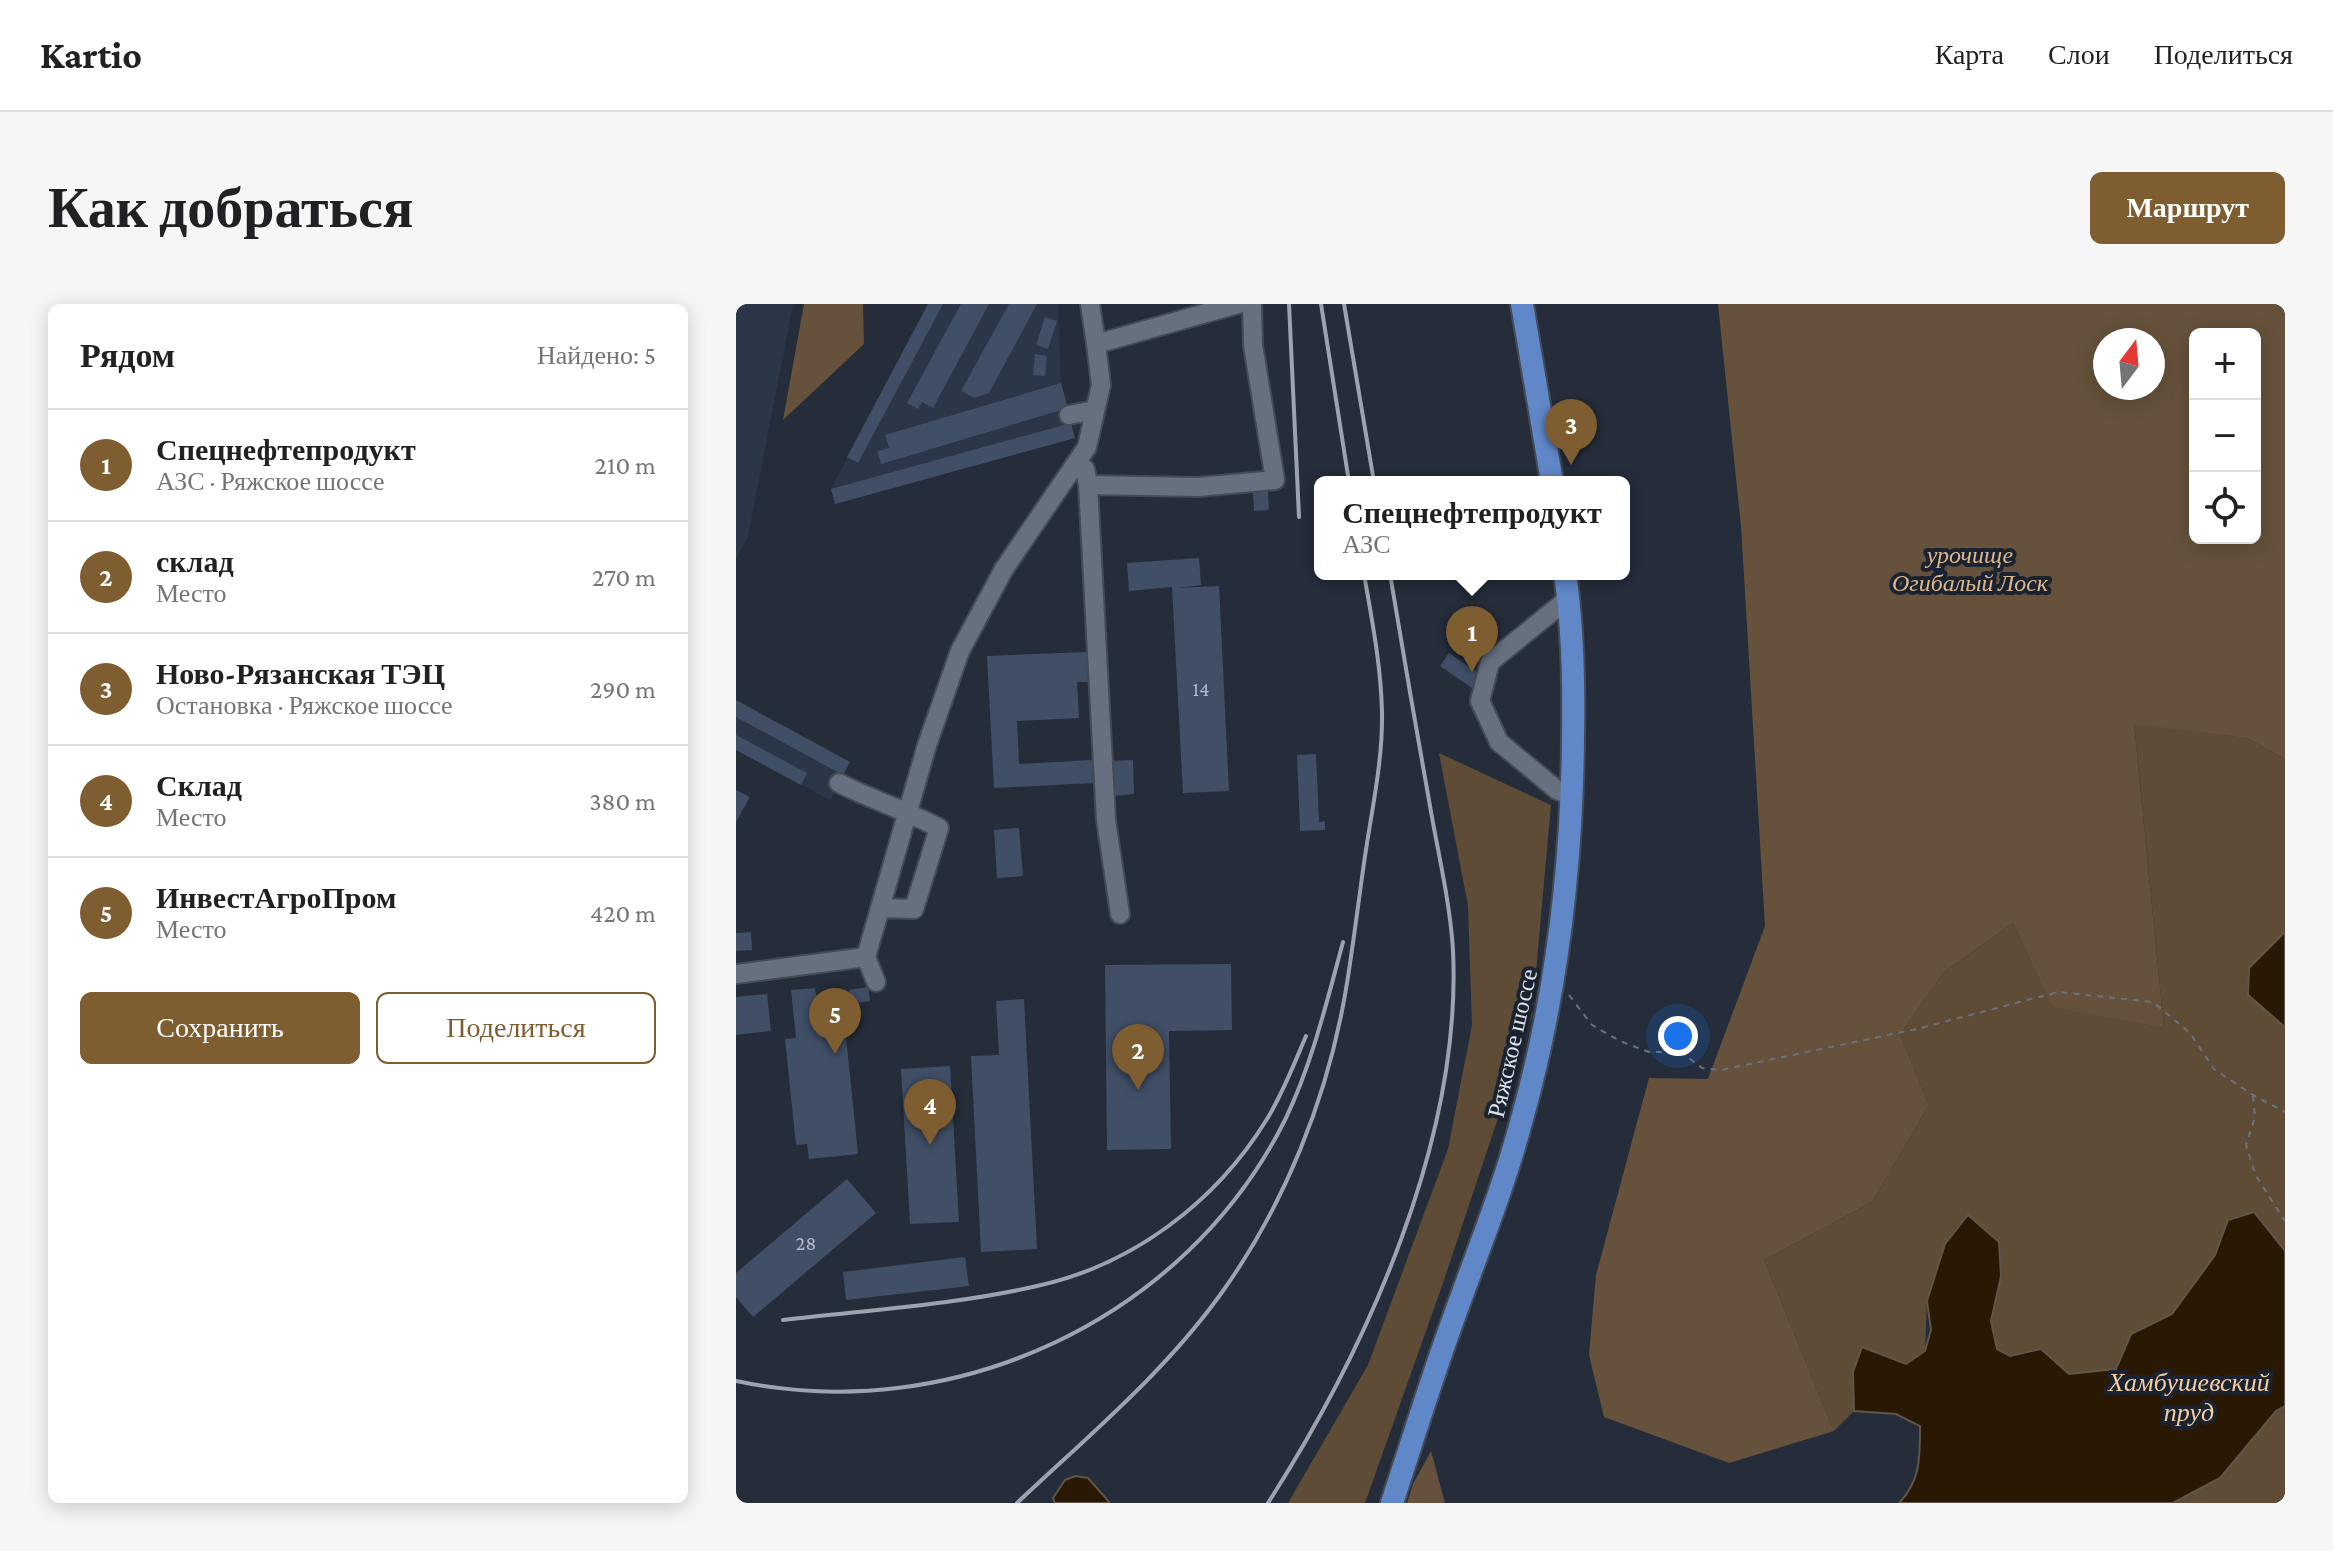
<!DOCTYPE html>
<html lang="ru">
<meta charset="utf-8">
<style>
body{margin:0;font-family:"Crimson Pro",serif;background:#f6f6f6;color:#202124}
.controls{position:absolute;right:24px;top:24px;display:grid;overflow:hidden;border-radius:12px;box-shadow:0 4px 20px #0003}
.controls button{width:72px;height:72px;display:grid;place-items:center;padding:0;border:0;border-bottom:2px solid #e0e0e0;background:#fff;color:#202124;font:40px sans-serif}
.compass{position:absolute;left:1357px;top:24px;width:72px;height:72px;border-radius:50%;background:#fff;box-shadow:0 4px 20px #0003;rotate:16deg}
.you{position:absolute;left:942px;top:732px;width:28px;height:28px;margin:-20px;border:6px solid #fff;border-radius:50%;background:#1a73e8;box-shadow:0 0 0 12px #1a73e833}
.badge{display:grid;place-items:center;width:52px;height:52px;border-radius:50%;background:#7e5d31;color:#fff;font-size:26px;font-weight:700}
.pin{position:absolute;translate:-50% -66px;filter:drop-shadow(0 2px 4px #0008)}
.pin::after{content:'';position:absolute;top:42px;width:28px;height:24px;background:inherit;clip-path:polygon(0 0,100% 0,50% 100%)}
.popup{position:absolute;left:578px;top:172px;width:316px;height:104px;box-sizing:border-box;display:grid;place-content:center;border-radius:12px;background:#fff;filter:drop-shadow(0 2px 6px #0005);font-size:26px;white-space:nowrap;color:#757577}
.popup b{font-size:30px;color:#202124}
.popup::after{content:'';position:absolute;left:50%;top:100%;margin-left:-16px;border:16px solid transparent;border-top-color:#fff}
.list{margin:0;padding:0;list-style:none}
h2{display:flex;justify-content:space-between;align-items:center;height:104px;margin:0;padding:0 32px;font-size:34px}
h2 small{font-size:26px;font-weight:400;color:#757577}
.list li{display:grid;grid-template-columns:52px 1fr auto;gap:24px;align-items:center;box-sizing:border-box;height:112px;padding:0 32px;border-top:2px solid #e0e0e0}
.list b{display:block;font-size:30px;white-space:nowrap}
.list p{margin:0;font-size:26px;white-space:nowrap;color:#757577}
.list em{font-size:26px;font-style:normal;color:#757577}
.actions{display:flex;gap:16px;padding:24px 32px}
.actions a{flex:1;padding:18px 0;border:2px solid #7e5d31;border-radius:12px;text-align:center;font-size:28px;color:#7e5d31}
.actions .main{background:#7e5d31;color:#fff}
.icon{flex:none;width:44px;height:44px;fill:none;stroke:currentColor;stroke-width:2;stroke-linecap:round;stroke-linejoin:round}
.map{position:relative;flex:none;width:1549px;height:1199px;overflow:hidden;border-radius:12px}
header{display:flex;align-items:center;gap:48px;box-sizing:border-box;height:112px;padding:0 40px;background:#fff;border-bottom:2px solid #e0e0e0}
header strong{font-size:38px}
nav{display:flex;gap:44px;margin-inline-start:auto;font-size:28px}
.intro{display:flex;align-items:center;justify-content:space-between;box-sizing:border-box;height:192px;padding:0 48px}
h1{margin:0;font-size:56px}
.button{padding:20px 36px;border-radius:12px;background:#7e5d31;color:#fff;font-size:28px;font-weight:700}
main{display:flex;gap:48px;padding:0 48px}
aside{flex:1;background:#fff;border-radius:12px;box-shadow:0 4px 20px #0003}
.map>svg:first-child{display:block}
.built{fill:#2b3648}
.green{fill:#5f4c37}
.forest{fill:#66523c;fill-rule:evenodd}
.water{fill:#291803;stroke:#5f5549;stroke-width:2}
.building{fill:#404f66}
.lines{fill:none;stroke-linecap:round;stroke-linejoin:round}
.minor-casing{stroke:#444a56;stroke-width:22}
.major-casing{stroke:#444a56;stroke-width:26}
.path{stroke:#6b727e;stroke-width:2;stroke-dasharray:6 6;stroke-linecap:butt}
.minor{stroke:#67707f;stroke-width:18}
.major{stroke:#6087c7;stroke-width:22}
.rail{stroke:#9da3ae;stroke-width:4}
.labels{text-anchor:middle;dominant-baseline:central;stroke-width:8;stroke-linejoin:round;paint-order:stroke}
.number-label{font-size:20px;fill:#b6bdca}
.park-label{font-size:24px;font-style:italic;fill:#ddb78b;stroke:#1c2330}
.street-label{font-size:24px;fill:#dde2eb;stroke:#1c2330}
.water-label{font-size:26px;font-style:italic;fill:#f4cda0;stroke:#1c2330}
</style>
<header>
<strong>Kartio</strong>
<nav><a>Карта</a><a>Слои</a><a>Поделиться</a></nav>
</header>
<div class="intro"><h1>Как добраться</h1><a class="button">Маршрут</a></div>
<main>
<aside>
<h2>Рядом<small>Найдено: 5</small></h2>
<ul class="list">
<li><span class="badge">1</span><div><b>Спецнефтепродукт</b><p>АЗС · Ряжское шоссе</p></div><em>210 m</em></li>
<li><span class="badge">2</span><div><b>склад</b><p>Место</p></div><em>270 m</em></li>
<li><span class="badge">3</span><div><b>Ново-Рязанская ТЭЦ</b><p>Остановка · Ряжское шоссе</p></div><em>290 m</em></li>
<li><span class="badge">4</span><div><b>Склад</b><p>Место</p></div><em>380 m</em></li>
<li><span class="badge">5</span><div><b>ИнвестАгроПром</b><p>Место</p></div><em>420 m</em></li>
</ul>
<div class="actions"><a class="main">Сохранить</a><a>Поделиться</a></div>
</aside>
<div class="map">
<svg width="1549" height="1199" viewBox="0 0 1549 1199">
<rect width="100%" height="100%" fill="#252d3a"/>
<path class="built" d="M0 0H57L12 233 0 255Z
M192 0H322L325 79 339 134 99 200 95 185Z
M0 396 114 458 94 496 0 446Z"/>
<path class="green" d="M1398 419 1511 434 1549 455V630L1513 664 1512 691 1549 723V947L1518 909 1492 916 1479 951 1436 1010 1395 1030 1380 1065 1332 1070 1305 1045 1274 1052 1261 1045 1255 1017 1265 972 1191 997 1189 1047 1170 1060 1117 1068 1118 1107 1098 1127 1028 956 1136 898 1193 801 1164 730 1208 668 1277 619 1317 702 1428 724Z
M703 449 815 501 796 712 707 979 629 1199H552L632 1061 712 845 736 721 732 602Z
M1549 1102V1199H1437L1484 1174 1540 1107Z"/>
<path class="forest" d="M68 0H127L128 40 47 116Z
M982 0H1549V455L1511 434 1398 420 1428 724 1317 703 1277 619 1208 668 1164 730 1193 801 1136 898 1028 956 1098 1127 993 1159 868 1113 853 1051 860 971 913 774 972 775 1029 622 1005 222ZM1519 30V234H1459V30ZM1417 36V84H1369V36Z
M695 1147 709 1199H671L677 1180Z"/>
<path class="water" d="M1548 629 1549 630V723L1512 691 1513 664Z
M1518 908 1549 947V1102L1540 1107 1484 1174 1437 1199H1163C1185 1177 1184 1151 1184 1122L1160 1110 1118 1107 1117 1068 1126 1043 1170 1060 1189 1047 1195 1026 1191 997 1209 940 1232 911 1263 938 1265 972 1255 1017 1261 1045 1274 1052 1305 1045 1333 1070 1380 1065 1395 1030 1436 1010 1479 951 1492 916Z
M339 1172 352 1174 374 1199H319L317 1194 329 1176Z"/>
<path class="building" d="M192 0H207L122 159 111 153Z
M225 0H253L197 104 186 98 182 105 171 99Z
M273 0H301L253 89 238 94 225 87Z
M309 13 321 17 312 45 300 41Z
M299 50 311 52 309 72 297 71Z
M325 79 332 104 145 160 141 147 153 144 149 131Z
M335 119 339 134 99 200 95 185Z
M532 187 533 206 518 207 517 188Z
M463 254 465 281 441 284 483 282 493 487 447 489 436 283 393 287 391 259Z
M350 348 352 378H341L343 414 281 417 283 460 356 456 357 479 258 484 251 352Z
M713 349 748 373 739 386 704 362Z
M0 396 114 458 107 471 0 413Z
M0 431 71 469 65 481 0 446Z
M580 450 583 518 589 517V526L564 527 561 451Z
M397 456 398 490 375 492 373 457Z
M0 486 14 493 0 518Z
M283 524 287 572 261 574 258 526Z
M15 628 16 646 0 647V629Z
M495 660 496 726 433 727 435 845 371 846 369 661Z
M132 683 134 697 114 700 113 686Z
M79 684 83 715 108 713 122 850 73 855 71 840 60 841 49 735 60 734 55 686Z
M31 690 35 727 0 731V693Z
M288 695 301 945 245 948 235 752 263 751 260 697Z
M214 762 223 918 174 920 165 765Z
M111 875 140 909 17 1013 0 993V969Z
M229 953 233 982 110 996 107 968Z"/>
<g class="lines">
<g class="minor-casing">
<path id="minor" d="M354 0 360 40 502 0
M333 111 359 106
M341 158 349 165 352 181 370 516 384 610
M352 181 462 183 539 176 517 41 516 0
M833 294 754 358 744 397 763 438 821 486 837 493
M103 479C136 496 170 506 203 524L178 605 144 604
M0 670 130 653
M140 678 130 653 191 441 224 347 268 265 351 143 365 81 360 40"/>
</g>
<g class="major-casing">
<path id="major" d="M786 0 816 178
M656 1199C676 1138 695 1076 717 1016 741 949 768 883 786 815 821 690 836 562 837 433 838 379 837 324 829 270"/>
</g>
<path class="path" d="M833 691 856 721 884 737 913 748H945L966 764 985 766 1181 725 1322 688 1417 698 1454 729 1478 765 1517 791 1549 808
M1517 792 1519 813 1510 841 1520 872 1549 917"/>
<use href="#minor" class="minor"/>
<use href="#major" class="major"/>
<path class="rail" d="M553 0 563 213
M585 0 613 178
M608 0 638 178
M47 1016C130 1006 219 1001 301 982 397 961 480 898 531 815 547 789 558 760 570 732
M0 1077C217 1123 449 1016 549 816 576 760 591 697 607 638
M281 1199C351 1133 427 1070 484 991 548 903 592 793 610 685 617 643 622 601 628 559 635 509 647 458 646 408 645 362 636 316 628 270
M532 1199C632 1043 726 834 717 646 714 598 702 549 694 502 680 425 667 347 654 270"/>
</g>
<g class="labels">
<g class="number-label">
<text x="465" y="385">14</text>
<text x="70" y="939">28</text>
</g>
<g class="park-label">
<text x="1234" y="250">урочище<tspan x="1234" dy="28">Огибалый Лоск</tspan></text>
</g>
<g class="street-label">
<text transform="translate(776 739) rotate(-77)">Ряжское шоссе</text>
</g>
<g class="water-label">
<text x="1453" y="1078">Хамбушевский<tspan x="1453" dy="30">пруд</tspan></text>
</g>
</g>
</svg>
<div class="controls">
<button>+</button>
<button>−</button>
<button><svg class="icon" aria-label="locate" viewBox="0 0 24 24"><circle cx="12" cy="12" r="6"/><path d="M12 2v4M12 18v4M2 12h4M18 12h4"/></svg></button>
</div>
<svg class="compass" viewBox="-18 -18 36 36"><path d="M0-13l5 13h-10z" fill="#e53935"/><path d="M0 13l5-13h-10z" fill="#757577"/></svg>
<div class="you"></div>
<div class="pin badge" style="left:736px;top:368px">1</div>
<div class="popup"><b>Спецнефтепродукт</b>АЗС</div>
<div class="pin badge" style="left:402px;top:786px">2</div>
<div class="pin badge" style="left:835px;top:161px">3</div>
<div class="pin badge" style="left:194px;top:841px">4</div>
<div class="pin badge" style="left:99px;top:750px">5</div>
</div>
</main>
